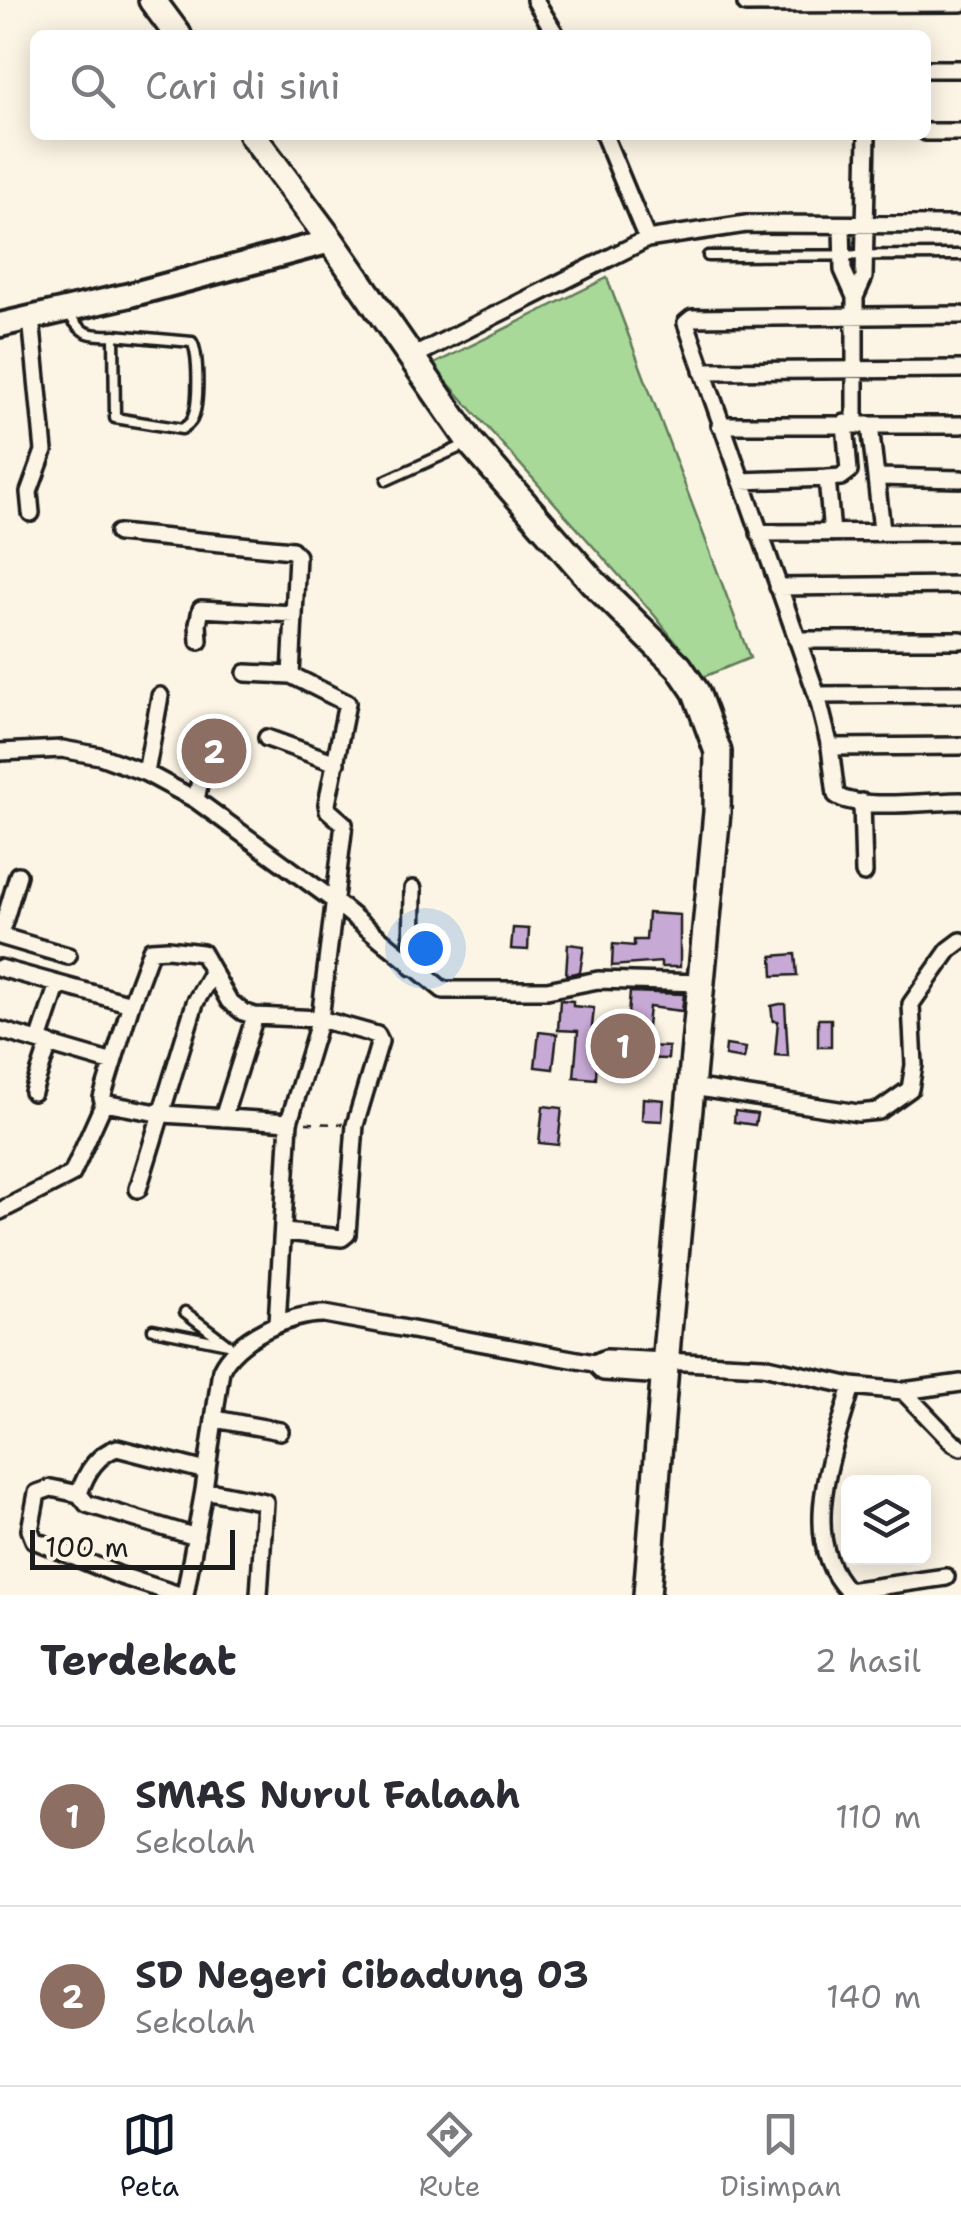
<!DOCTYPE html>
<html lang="id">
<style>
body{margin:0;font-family:"Shantell Sans",sans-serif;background:#f2f2f3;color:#2b2b33}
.controls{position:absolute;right:30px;bottom:30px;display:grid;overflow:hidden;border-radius:15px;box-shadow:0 5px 25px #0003}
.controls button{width:90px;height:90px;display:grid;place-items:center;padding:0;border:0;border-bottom:2px solid #e1e1e2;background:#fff;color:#2b2b33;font:50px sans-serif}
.scale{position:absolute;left:30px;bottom:25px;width:205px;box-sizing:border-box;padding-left:10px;border:5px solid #1c1c1c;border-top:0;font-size:28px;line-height:35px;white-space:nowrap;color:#1c1c1c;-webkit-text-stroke:8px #fcf5e5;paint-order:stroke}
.you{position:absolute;left:425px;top:948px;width:35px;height:35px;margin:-25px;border:8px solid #fff;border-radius:50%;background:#1a73e8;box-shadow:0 0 0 15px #1a73e833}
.badge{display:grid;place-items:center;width:65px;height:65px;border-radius:50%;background:#111827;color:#fff;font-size:32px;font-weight:700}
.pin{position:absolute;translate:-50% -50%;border:5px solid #fff;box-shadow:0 2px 10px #0006}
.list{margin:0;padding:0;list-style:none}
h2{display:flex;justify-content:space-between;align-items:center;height:130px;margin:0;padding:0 40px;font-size:42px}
h2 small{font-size:32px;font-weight:400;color:#7c7c81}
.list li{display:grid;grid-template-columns:65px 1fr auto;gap:30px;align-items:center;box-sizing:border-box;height:180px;padding:0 40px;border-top:2px solid #e1e1e2}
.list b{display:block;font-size:38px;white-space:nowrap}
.list p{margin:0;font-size:32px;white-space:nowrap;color:#7c7c81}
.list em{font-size:32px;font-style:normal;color:#7c7c81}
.icon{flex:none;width:55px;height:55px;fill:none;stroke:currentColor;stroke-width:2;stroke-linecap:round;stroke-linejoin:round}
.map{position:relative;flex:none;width:961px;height:1595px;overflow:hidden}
.search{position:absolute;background:#fff;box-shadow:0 5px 25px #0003;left:30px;right:30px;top:30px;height:110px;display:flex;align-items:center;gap:25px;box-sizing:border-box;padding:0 35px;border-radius:15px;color:#7c7c81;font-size:38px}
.sheet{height:490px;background:#fff}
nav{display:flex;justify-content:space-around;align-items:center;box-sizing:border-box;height:140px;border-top:2px solid #e1e1e2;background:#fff;font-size:28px;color:#7c7c81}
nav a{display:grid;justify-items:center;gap:5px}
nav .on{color:#111827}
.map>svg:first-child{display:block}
.green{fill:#a8d999;stroke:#627a5a;stroke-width:2.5}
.building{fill:#c7a9d5;stroke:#1c1c1c;stroke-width:2.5}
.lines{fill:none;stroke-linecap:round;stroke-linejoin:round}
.lane-casing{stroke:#1c1c1c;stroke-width:15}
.street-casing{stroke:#1c1c1c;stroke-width:22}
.secondary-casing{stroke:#1c1c1c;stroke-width:30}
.primary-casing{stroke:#1c1c1c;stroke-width:32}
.path{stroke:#1c1c1c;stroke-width:2.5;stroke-dasharray:8 8;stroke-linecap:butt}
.lane{stroke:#fcf5e5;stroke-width:8}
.street{stroke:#fcf5e5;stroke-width:15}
.secondary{stroke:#fcf5e5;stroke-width:22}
.primary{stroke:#fcf5e5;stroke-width:25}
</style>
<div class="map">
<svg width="961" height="1595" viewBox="0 0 961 1595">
<rect width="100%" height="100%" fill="#fcf5e5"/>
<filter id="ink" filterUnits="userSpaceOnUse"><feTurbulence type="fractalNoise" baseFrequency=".01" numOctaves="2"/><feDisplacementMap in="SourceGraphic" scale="20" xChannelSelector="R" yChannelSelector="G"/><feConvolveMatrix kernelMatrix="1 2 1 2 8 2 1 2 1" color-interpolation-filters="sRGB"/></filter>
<g filter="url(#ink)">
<path class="green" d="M607 278 750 658 703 677 655 616 432 365Z"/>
<path class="building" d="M648 913 680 915V967H661V962L612 966 613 944 634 946V940H646Z
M513 928 529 929 528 950 511 949Z
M568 944 584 946 580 972 566 975Z
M795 954 797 975 773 976 772 956Z
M630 992 684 994 682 1011 649 1007 645 1046 669 1047 668 1059 634 1058V1038L626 1037Z
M560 1000 573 1001V1006L594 1008 592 1027H598L596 1079 574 1077 578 1031 558 1030Z
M780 1004H785L788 1056 775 1055 778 1021H773L771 1006Z
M818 1019H831V1047H818Z
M539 1032 557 1034 553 1069 535 1067Z
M726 1045 746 1048 744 1059 725 1056Z
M643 1098 664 1100 662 1121 642 1120Z
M543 1106 562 1108 558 1145 539 1143Z
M735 1111 757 1114 755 1125 734 1122Z"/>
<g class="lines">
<g class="lane-casing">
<path id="lane" d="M708 256 961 255
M69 314C81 335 91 336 114 335L115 418 182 429C187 425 191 424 193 417 199 404 199 354 192 342L114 335
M387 480 465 445
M185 1312 229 1345
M153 1329 228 1344"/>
</g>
<g class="street-casing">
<path id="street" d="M535 0 556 35
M746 4 961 3
M926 69H961
M926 132H961
M604 135 647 239
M842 226 843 270 855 297
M961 315 692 318 686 323 817 695 830 747 836 795C857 811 932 801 961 801
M410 358 647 239 746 224 961 225
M702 371 961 369
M855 424V297L864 277 867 135
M720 425H961
M870 425 882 530
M879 477 961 479
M741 481 827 478
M31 513 29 492 44 451 31 318
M118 533 292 550 297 556 291 675 347 703 327 804 328 810 344 824 320 1019 289 1122 277 1324
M759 533 961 532
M832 533 827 478 841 477 849 471 845 423
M778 587 961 585
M797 640H961
M199 641 198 624 201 609 294 614
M246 673 291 675
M817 695 961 694
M267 738 336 763
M830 747 961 746
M0 752 62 749 100 756 146 773 196 800 333 900 443 990H547L598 980 701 983
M146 773 160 696
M196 800 204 761
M862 802 864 873
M0 936 68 956
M0 936 18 875
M412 967 413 889
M0 968 131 1004
M0 1030 113 1063
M39 1041 58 984
M692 1087 858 1113 879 1111 910 1089 914 1065 911 1004 949 950 961 941
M33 1092 49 1044
M223 1118 255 1016
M138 1189 195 1003 212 973
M0 1211 72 1174 104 1103
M285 1232 342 1238 347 1234 355 1125 380 1041 377 1035 320 1019 255 1016 243 1012 229 1001 202 953 168 949 151 950 131 1004 102 1098 104 1103 163 1114 289 1122
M594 1363 606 1358 763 1366 852 1386 903 1391 961 1383
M903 1391 952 1442 961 1447
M215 1419 280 1431
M204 1490 265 1502 259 1595
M79 1494 51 1488 37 1493 30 1530 34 1540 118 1575 179 1595
M79 1494C85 1475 96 1455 117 1448L206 1471
M79 1494 87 1504 196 1537
M848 1591C796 1538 835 1447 852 1386
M185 1595 204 1490 221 1370C236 1338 291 1313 324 1314L594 1363 603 1372 664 1376
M848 1595V1591L946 1577"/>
</g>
<g class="secondary-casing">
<path id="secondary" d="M0 325 130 295 331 241"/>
</g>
<g class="primary-casing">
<path id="primary" d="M152 0 178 35
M252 135 331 241 471 443 592 581 679 667 696 692 718 752 717 812 667 1342 647 1595"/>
</g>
<path class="path" d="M306 1123 343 1124"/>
<use href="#lane" class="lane"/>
<use href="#street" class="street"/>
<use href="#secondary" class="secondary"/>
<use href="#primary" class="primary"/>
</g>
</g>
</svg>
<div class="controls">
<button><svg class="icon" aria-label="layers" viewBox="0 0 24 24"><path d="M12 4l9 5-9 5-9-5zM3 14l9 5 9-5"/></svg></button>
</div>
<div class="scale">100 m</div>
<div class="you"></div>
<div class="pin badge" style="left:623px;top:1046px;background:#8d6e63">1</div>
<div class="pin badge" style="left:214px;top:751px;background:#8d6e63">2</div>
<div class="search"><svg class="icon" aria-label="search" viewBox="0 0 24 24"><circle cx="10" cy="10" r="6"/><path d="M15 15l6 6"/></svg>Cari di sini</div>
</div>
<section class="sheet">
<h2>Terdekat<small>2 hasil</small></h2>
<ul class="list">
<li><span class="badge" style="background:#8d6e63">1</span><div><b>SMAS Nurul Falaah</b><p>Sekolah</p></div><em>110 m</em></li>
<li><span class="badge" style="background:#8d6e63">2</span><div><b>SD Negeri Cibadung 03</b><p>Sekolah</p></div><em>140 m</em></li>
</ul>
</section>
<nav>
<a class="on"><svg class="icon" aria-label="map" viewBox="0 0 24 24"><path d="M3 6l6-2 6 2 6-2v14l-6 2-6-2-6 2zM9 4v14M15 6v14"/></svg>Peta</a>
<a><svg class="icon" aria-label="directions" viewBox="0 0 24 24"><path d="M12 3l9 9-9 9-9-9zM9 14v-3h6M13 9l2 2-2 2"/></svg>Rute</a>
<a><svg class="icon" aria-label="saved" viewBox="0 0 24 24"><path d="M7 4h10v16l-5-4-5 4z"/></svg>Disimpan</a>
</nav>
